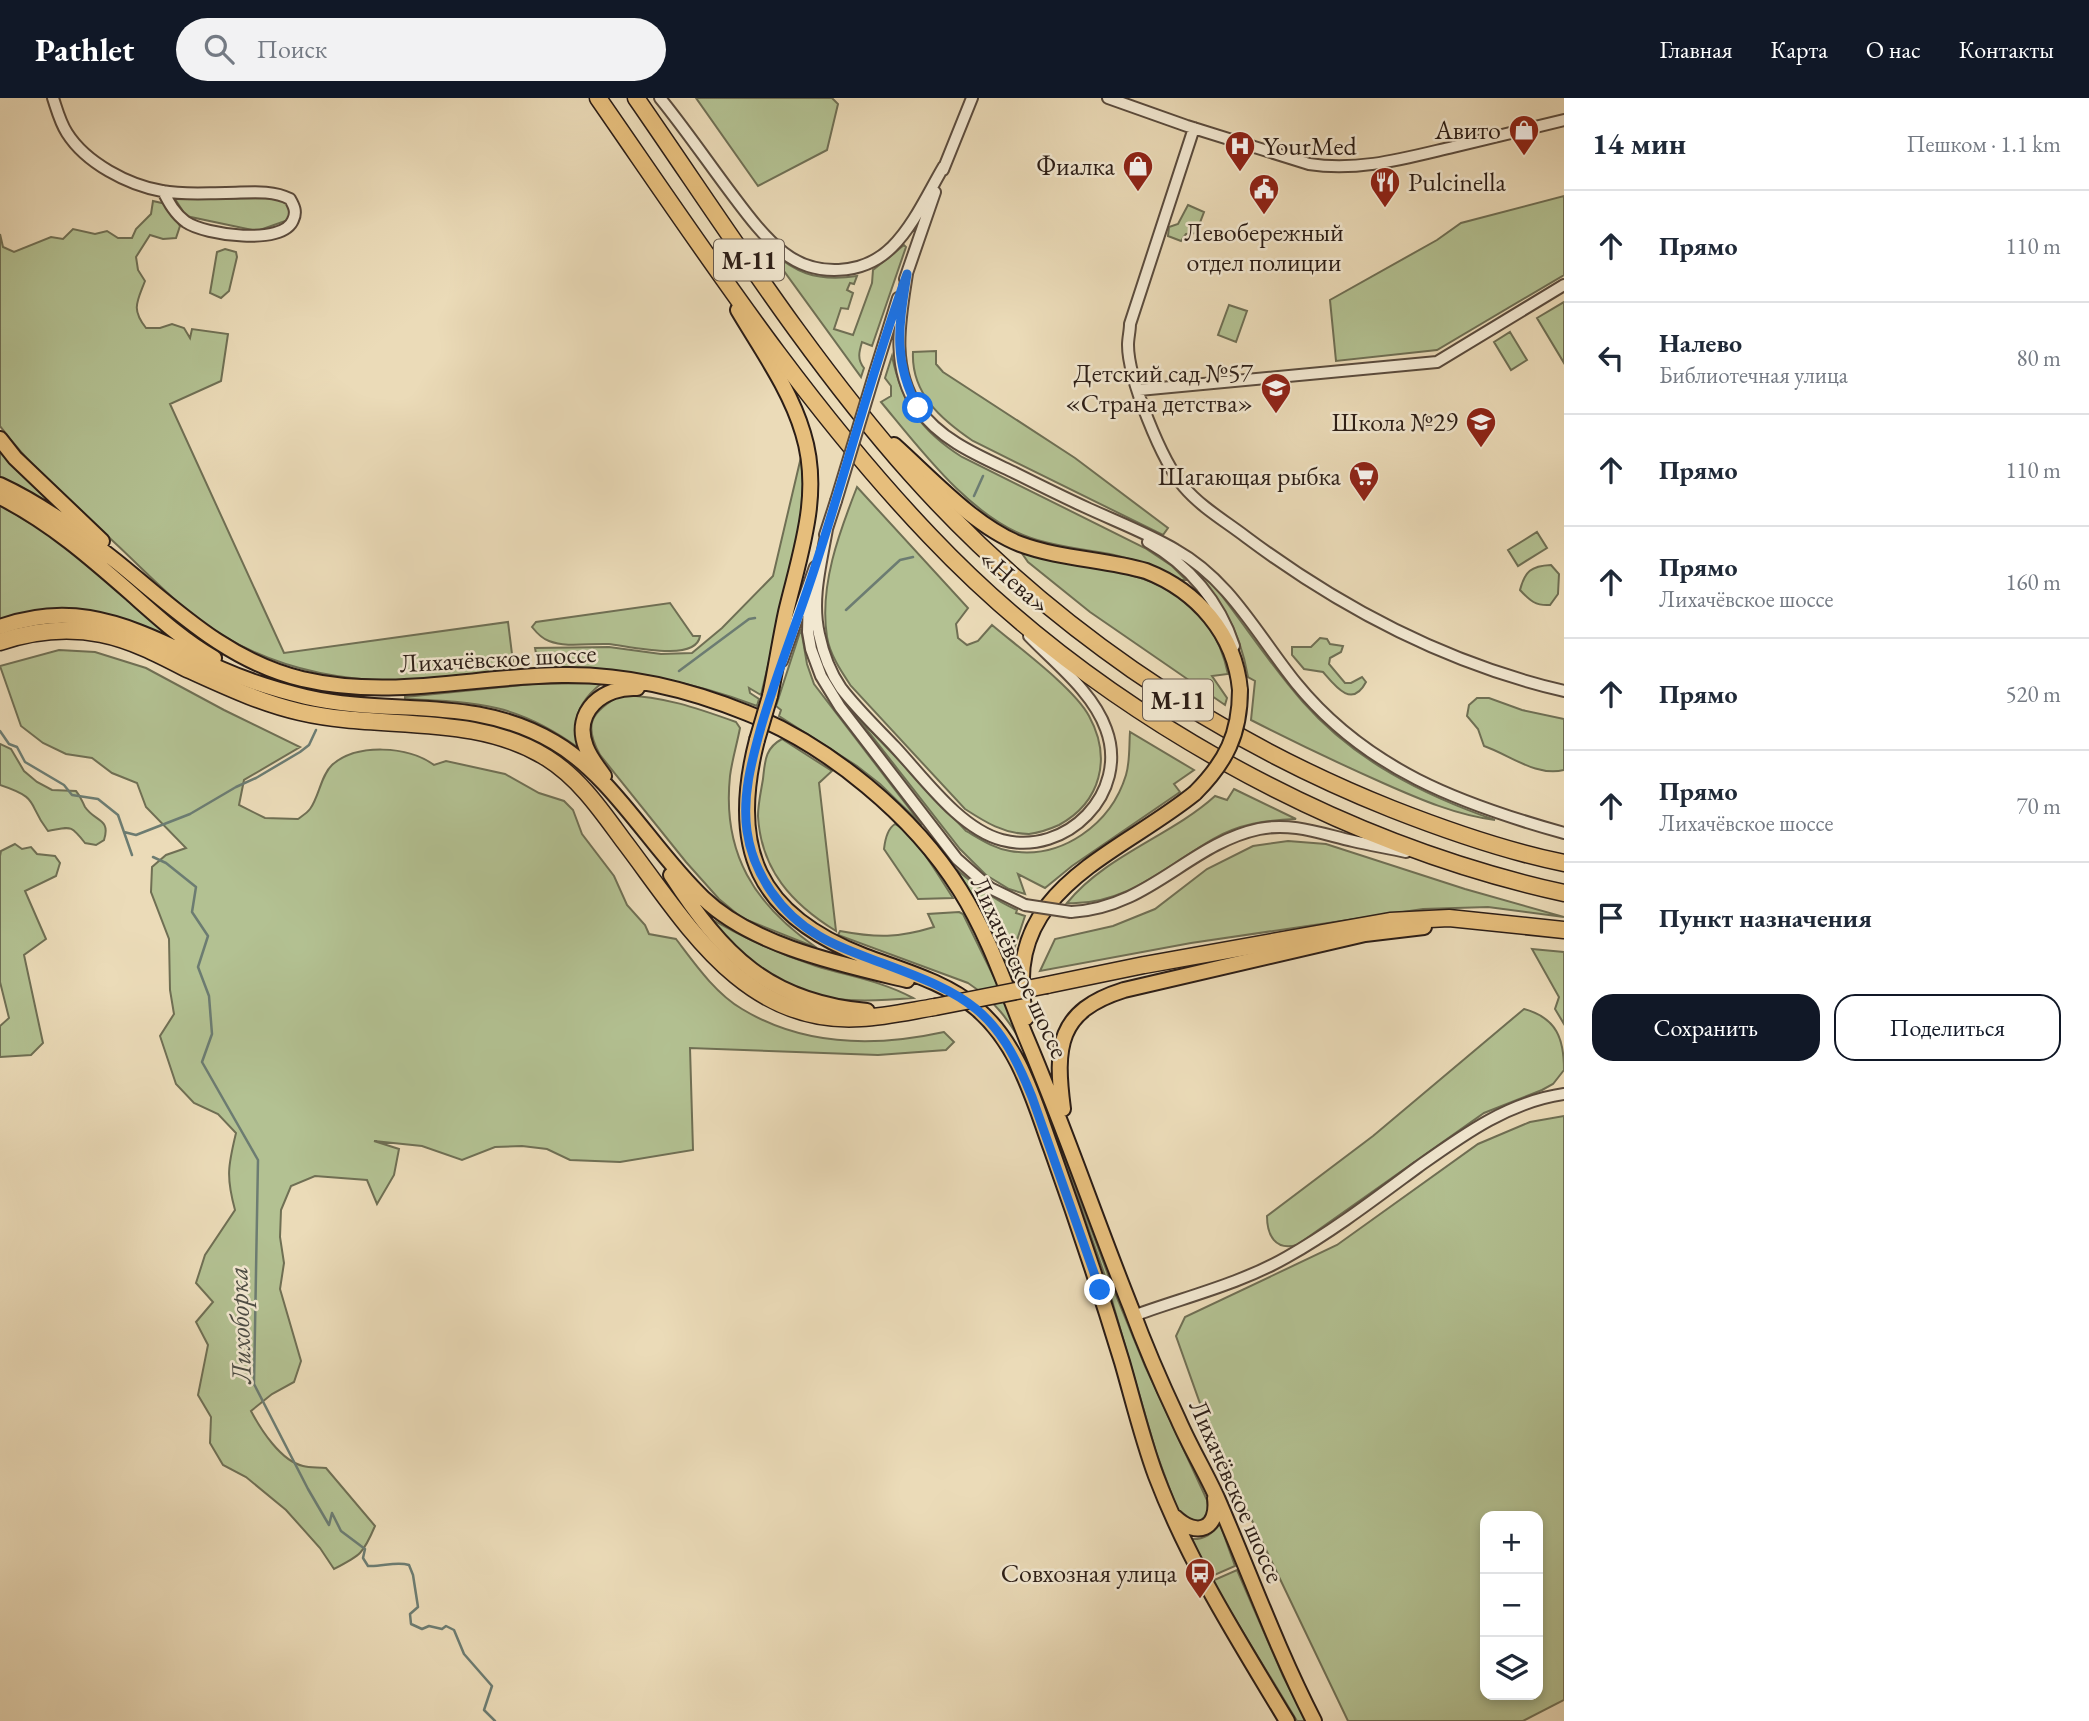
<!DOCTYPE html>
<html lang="ru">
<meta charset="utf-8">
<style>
body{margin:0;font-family:"EB Garamond",serif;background:#f2f2f3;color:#1f2937}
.controls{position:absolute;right:21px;bottom:21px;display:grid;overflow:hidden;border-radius:14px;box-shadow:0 4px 10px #0003}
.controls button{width:63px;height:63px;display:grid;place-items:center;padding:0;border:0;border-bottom:2px solid #e0e1e3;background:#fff;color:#1f2937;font:35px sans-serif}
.stop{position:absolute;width:21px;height:21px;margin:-16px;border:5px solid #1a73e8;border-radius:50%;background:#fff}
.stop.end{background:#1a73e8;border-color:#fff;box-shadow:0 2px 7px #0008}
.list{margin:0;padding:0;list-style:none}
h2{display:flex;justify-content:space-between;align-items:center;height:91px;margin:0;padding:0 28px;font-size:30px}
h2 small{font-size:23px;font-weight:400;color:#747a83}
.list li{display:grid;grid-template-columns:46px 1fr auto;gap:21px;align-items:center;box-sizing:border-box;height:112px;padding:0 28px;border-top:2px solid #e0e1e3}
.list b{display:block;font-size:26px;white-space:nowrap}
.list p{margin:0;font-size:23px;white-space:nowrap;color:#747a83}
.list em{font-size:23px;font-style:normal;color:#747a83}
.actions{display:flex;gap:14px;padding:21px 28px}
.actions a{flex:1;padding:16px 0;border:2px solid #111827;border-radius:21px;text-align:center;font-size:24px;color:#111827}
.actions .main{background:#111827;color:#fff}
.icon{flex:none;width:38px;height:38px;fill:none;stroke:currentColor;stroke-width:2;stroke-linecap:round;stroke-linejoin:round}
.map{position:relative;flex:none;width:1564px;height:1623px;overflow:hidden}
header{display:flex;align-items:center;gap:42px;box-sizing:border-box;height:98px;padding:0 35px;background:#111827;color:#fff}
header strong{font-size:33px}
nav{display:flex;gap:38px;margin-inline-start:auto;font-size:24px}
.search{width:490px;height:63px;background:#f2f2f3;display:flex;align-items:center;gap:18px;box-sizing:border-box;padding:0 24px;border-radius:38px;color:#747a83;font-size:26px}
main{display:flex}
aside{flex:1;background:#fff}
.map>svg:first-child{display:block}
.green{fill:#b3c192;stroke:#6f6f54;stroke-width:2;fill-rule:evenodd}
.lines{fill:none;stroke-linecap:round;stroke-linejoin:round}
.stream{stroke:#6c7c72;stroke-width:2.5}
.minor-casing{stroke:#5b4c3e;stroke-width:14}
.major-casing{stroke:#2b1d16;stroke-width:18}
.highway-casing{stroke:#2b1d16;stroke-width:19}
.minor{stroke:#f2e8d1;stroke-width:10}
.major{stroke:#e6be7c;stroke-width:14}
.highway{stroke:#e6be7c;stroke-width:16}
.minor-bridge-casing{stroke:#5b4c3e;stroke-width:14;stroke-linecap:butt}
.major-bridge-casing{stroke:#2b1d16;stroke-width:18;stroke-linecap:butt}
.highway-bridge-casing{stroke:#2b1d16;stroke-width:19;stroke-linecap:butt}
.minor-bridge{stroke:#f2e8d1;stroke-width:10}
.major-bridge{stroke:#e6be7c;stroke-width:14}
.highway-bridge{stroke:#e6be7c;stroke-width:16}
.route{stroke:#1a73e8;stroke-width:9}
.labels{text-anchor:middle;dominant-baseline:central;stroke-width:5;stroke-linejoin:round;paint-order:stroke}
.shield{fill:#f2e8d1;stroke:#675a4e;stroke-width:2}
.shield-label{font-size:24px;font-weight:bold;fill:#2b1d16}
.poi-label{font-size:26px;fill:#2b1d16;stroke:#f2e8d1;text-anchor:end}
.street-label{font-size:26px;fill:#2b1d16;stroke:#f2e8d1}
.water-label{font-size:28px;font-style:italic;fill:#4c4c44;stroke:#f2e8d1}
</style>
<header>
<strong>Pathlet</strong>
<div class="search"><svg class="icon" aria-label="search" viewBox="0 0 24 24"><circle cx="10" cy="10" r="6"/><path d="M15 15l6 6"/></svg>Поиск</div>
<nav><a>Главная</a><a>Карта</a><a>О нас</a><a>Контакты</a></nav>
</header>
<main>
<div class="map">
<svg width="1564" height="1623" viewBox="0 0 1564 1623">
<rect width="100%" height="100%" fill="#ebdbb8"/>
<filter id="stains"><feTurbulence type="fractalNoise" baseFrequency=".00286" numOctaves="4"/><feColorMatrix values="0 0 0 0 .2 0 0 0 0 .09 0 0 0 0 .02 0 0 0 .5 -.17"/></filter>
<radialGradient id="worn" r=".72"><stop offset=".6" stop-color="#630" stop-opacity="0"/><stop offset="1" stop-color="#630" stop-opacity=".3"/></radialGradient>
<path class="green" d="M696 0H832L838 6 827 52 758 88Z
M1564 98V177L1437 252 1336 263 1330 202 1437 142 1461 125Z
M276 100 289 105 291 121 257 133 186 118 175 101Z
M153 103 166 106 180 128 176 140 163 141 150 137 136 159 138 172 145 183C137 204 131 211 146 230H160L172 226 184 230 190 240 192 231 228 236 221 283 170 306 284 555 508 524 513 564 508 575C469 578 429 584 391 583 322 581 253 563 197 520 168 498 142 470 115 445 75 408 33 372 0 328V136L3 149 14 154 51 139 63 141 73 131 95 136 107 133 118 140H132L136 131 151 116Z
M1188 107 1204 114 1196 135 1186 136 1181 143 1168 138 1169 129 1178 126Z
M765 147C793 175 816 184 857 178L854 186 850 185 847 192 853 195 848 211 841 210 834 231 853 237 872 185 873 172 904 147 906 149 872 248 862 244C859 254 857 261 864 270L861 279Z
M225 151 236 154 237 159 229 193 221 200 210 195 217 154Z
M1564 204V265L1537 220Z
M1229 207 1247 213 1236 244 1218 237Z
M1510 234 1527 262 1511 272 1494 244Z
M936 253V266L943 274 1075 360 1168 430 1163 437 973 343C942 322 911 296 913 254Z
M892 258C902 306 921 333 962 359L1145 450 1172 468 1186 482H1181C1158 470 1135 461 1110 456 1084 451 1056 449 1031 440 971 420 920 351 881 304L891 298V288L885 280Z
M0 353 59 412 19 388 0 379Z
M801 359 805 379 804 416 761 597 749 590 750 595 759 601 757 608C686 581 615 569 539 572L535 550 609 549 661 556 692 555 722 530 773 478Z
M857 389 968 510 956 526 958 540 967 547 978 543 992 527C1018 549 1074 590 1089 618 1112 660 1101 704 1059 727 1050 731 1038 735 1029 736 1004 736 985 724 965 711L851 588C841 573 830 557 827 539 819 488 839 435 857 389Z
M0 407 59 442 169 536V539C115 514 57 501 0 522Z
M1537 434 1547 450 1518 468 1508 452Z
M1021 454C1039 458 1056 463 1074 466 1148 477 1210 492 1228 576L1212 578 1227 600 1225 607 1090 514 1028 464Z
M1180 460 1203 477 1215 489C1245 527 1271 568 1303 604 1355 663 1423 697 1495 722 1456 717 1419 701 1383 685 1338 665 1294 644 1251 622L1255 583 1248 579C1239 527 1218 496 1180 460Z
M1551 467 1559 476 1558 496 1550 507C1536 508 1530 503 1520 492 1525 473 1531 468 1551 467Z
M670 505 693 538H700C696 565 628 548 609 546 589 545 567 550 549 543 543 541 536 534 532 529L536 524Z
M801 531 807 566 814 586 922 727 880 686 857 668 779 618 781 612 776 608Z
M1320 540 1327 541 1330 546 1343 548 1341 554 1330 560 1329 566 1345 585H1351L1362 579 1366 584C1352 611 1335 588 1323 574L1304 571 1292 557V549H1311Z
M59 552 95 554 146 570 224 612 300 649 244 682 239 707 265 720 298 721C302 718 307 715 310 711 319 699 321 677 332 667 357 645 408 648 434 667L446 663 505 676 539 695 564 703 573 712 582 736 614 778 627 807 645 827 649 836 676 841C695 866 715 895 742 911 803 948 876 949 944 934L954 944 946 952 878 957 690 950 693 1052 620 1064 570 1062 547 1051 522 1048 495 1049 462 1062 422 1048 374 1043 399 1051 394 1077 377 1106 367 1082 315 1078 291 1088 281 1112 280 1139 284 1165 280 1191 301 1263 294 1284 272 1296 251 1313C261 1332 281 1363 303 1368 310 1370 318 1369 326 1370L375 1428C363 1456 361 1457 334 1471L320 1450 286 1412 246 1379 223 1367 210 1345 211 1319 198 1297 208 1247 196 1224 213 1204 196 1185 205 1157 235 1112C226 1079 228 1068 236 1035L218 1016 194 1005 176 986 160 938 174 916 170 892 169 841 151 794 152 769 166 757 186 750 146 709 137 685 112 675 92 660 66 656 43 645 21 628 0 568Z
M602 585C580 602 569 624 580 651 519 606 479 604 405 601V599L532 586Z
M621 597C666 599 694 609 736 624L740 630C737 646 732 662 730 678 722 755 754 807 817 850L742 820 719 801 686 764 600 657C583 626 591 614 621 597Z
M1477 600H1489L1522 612 1564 621V672C1536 679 1510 657 1484 648L1478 631 1467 618 1469 607Z
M853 614 966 733C980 741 993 750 1010 753 1062 762 1111 726 1126 677 1130 664 1129 648 1130 634L1194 672 1174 686 1180 694 1072 768 1045 790 1018 776 1025 796 1009 791 986 777 960 751Z
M782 641 832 673 819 685 836 833C792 806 761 772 758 718 758 706 761 693 763 681 765 663 765 650 782 641Z
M0 646 11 651 24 673 37 684 52 692 76 693C81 699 82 703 85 709 95 724 111 720 104 742L96 747 85 745C70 726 71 729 48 733 26 705 42 701 0 687Z
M1234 691 1296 721C1266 722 1239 726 1213 741 1166 768 1125 808 1067 805 1106 757 1171 738 1215 698L1227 702Z
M895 726C912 732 942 783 953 800L918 801 884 751C885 742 887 731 895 726Z
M1288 743 1326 746 1465 791 1564 819 1488 809 1423 811 1191 845 1040 873 1055 841 1113 828 1155 811 1207 771 1253 748Z
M15 746 22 751 31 749 37 756 55 758 60 765 56 778 25 793 46 841 24 857 43 945 31 957 0 959V928L9 920 0 884V758L1 753Z
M956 771C975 787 994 802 1017 812L1016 815 1025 818 1014 851 1011 879C997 840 978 806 956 771Z
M959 814 963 816 1009 910 1024 949C1009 922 994 902 968 885L838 837 840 833C877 840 898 840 934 829L928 816Z
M703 816C740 839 774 854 816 868 848 878 882 883 913 900 858 905 808 906 761 873 739 858 721 835 703 816Z
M1532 851 1564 854V926L1555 911 1559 899Z
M1524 911C1557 920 1564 941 1564 972L1553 986 1542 992 1484 1015 1297 1147C1275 1153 1267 1137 1267 1118L1373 1038Z
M1044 1004 1113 1190 1145 1268 1207 1402C1210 1415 1207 1421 1195 1426L1179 1416 1156 1354 1104 1175Z
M1564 1018V1602L1523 1623H1348L1212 1339 1176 1238 1185 1219 1337 1147 1478 1046 1530 1024ZM1485 1418H1538V1597H1485Z
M1220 1426 1235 1468 1210 1479 1191 1441C1204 1442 1212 1436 1220 1426Z
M1237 1472 1283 1578 1306 1623H1297L1212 1483Z"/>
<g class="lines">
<path class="stream" d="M974 398 983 378
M846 512 900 462 913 459
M679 573 749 521 755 520
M0 633 9 646 17 649 25 664 64 687 72 697 98 701 118 717 132 757
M124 734 136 737 190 716 236 689 256 680 300 654 309 647 316 632
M153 759 166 765 196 789 192 814 208 838 198 869 209 898 212 936 202 964 258 1062 254 1286 308 1391 329 1427 332 1415 341 1433 365 1451 363 1460 368 1468C382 1469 396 1463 409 1467L413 1477 418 1509 410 1516 411 1526 422 1531 429 1528 442 1531 446 1528 454 1532 464 1556 492 1588 484 1612 495 1623"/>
<g class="minor-casing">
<path id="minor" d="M53 0C57 12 60 24 67 35 86 65 128 87 162 93 183 97 205 95 226 95 247 95 271 91 290 101 294 108 297 114 293 122 283 148 205 137 186 124 175 116 169 105 163 93
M660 0C686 32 709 66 734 99 749 119 764 139 784 155 815 179 863 178 892 149 914 127 928 95 944 68
M1108 0 1187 28 1309 66C1358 74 1406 60 1453 49 1490 40 1527 31 1564 22
M1194 30 1130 226C1130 233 1128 240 1128 247 1128 280 1162 364 1184 389 1201 409 1225 423 1246 439 1341 510 1448 566 1564 593
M943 72 972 0
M907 176C900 221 890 269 918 310 940 342 979 358 1013 374 1037 386 1061 398 1085 409 1115 423 1147 435 1176 452 1230 482 1258 538 1296 585 1366 671 1460 706 1564 735
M905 181 935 94
M875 274 898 200
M1139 292 1437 264 1564 187
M827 431C821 466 811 501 819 536 823 555 830 574 841 590 857 611 877 630 895 649 924 680 960 731 1002 742 1066 759 1130 695 1106 631 1093 594 1055 565 1029 538
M825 437 836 403
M1148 444C1189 467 1220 504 1234 548
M809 498 808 534 811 551 821 578 840 609 957 761 990 790 1025 807
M782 563 815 469
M1071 814C1149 810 1189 746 1259 731 1292 724 1322 736 1353 743 1370 747 1388 750 1406 754
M1133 1218C1185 1199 1240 1186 1287 1159 1333 1133 1376 1100 1418 1069 1463 1037 1508 1004 1564 996"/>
</g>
<g class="major-casing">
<path id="major" d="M738 212C761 251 790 291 803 335 822 396 800 455 786 514 780 542 776 570 770 598
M0 341 15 360 102 443
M894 347C931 380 974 428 1020 446 1060 461 1105 461 1146 473 1197 493 1235 536 1240 592
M0 387C43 407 80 435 117 464 175 511 227 563 302 581 392 602 473 578 562 577 626 576 688 591 747 615 828 647 914 718 960 792 989 838 1006 890 1026 939 1064 1028 1095 1120 1131 1210 1145 1248 1161 1285 1178 1321 1190 1349 1206 1375 1218 1402 1250 1476 1277 1551 1314 1623
M0 399C50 424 92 461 133 497 159 520 184 543 214 560
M0 529C28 519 59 515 89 520 137 528 177 552 221 571 248 583 277 592 306 599 393 619 472 596 554 644 613 678 653 753 703 800 753 848 840 866 907 882
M757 642C729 750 757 817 864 858 901 872 946 884 976 910 1018 945 1033 1000 1051 1050 1076 1120 1100 1192 1122 1264 1133 1302 1142 1340 1156 1378 1189 1465 1239 1543 1287 1623
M604 678C598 669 590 660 586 649 572 613 604 588 637 590
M671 777C723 857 768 904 867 913
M1026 920C998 792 1116 759 1195 695
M1063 1011C1055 949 1057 913 1124 892L1365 836 1424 829
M1175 1419C1197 1440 1219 1431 1215 1400"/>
</g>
<g class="highway-casing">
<path id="highway" d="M598 0C702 150 804 306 930 438 1094 611 1332 744 1564 795
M636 0C724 127 808 260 911 376 1043 524 1209 638 1392 711 1448 733 1505 753 1564 765
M0 544C33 533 66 529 101 536 131 542 158 556 185 570 223 587 260 605 300 614 381 633 473 614 547 660 579 680 601 712 623 742 685 823 743 928 861 920 885 919 911 913 935 909
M1047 887 1144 867 1390 823 1449 820 1564 832"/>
</g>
<use href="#minor" class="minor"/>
<use href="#major" class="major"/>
<use href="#highway" class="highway"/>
<g class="minor-bridge-casing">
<path id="minor-bridge" d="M836 403 875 274
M1025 807 1071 814"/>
</g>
<g class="major-bridge-casing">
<path id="major-bridge" d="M757 642 770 598
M1195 695C1226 664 1240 636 1240 592"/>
</g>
<g class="highway-bridge-casing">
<path id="highway-bridge" d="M935 909 1047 887"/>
</g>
<use href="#minor-bridge" class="minor-bridge"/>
<use href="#major-bridge" class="major-bridge"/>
<use href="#highway-bridge" class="highway-bridge"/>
</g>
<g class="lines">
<path class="route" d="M918 310C892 262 899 227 907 176 872 272 847 371 815 469 798 522 777 574 761 629 752 662 742 697 747 733 753 776 781 816 819 838 839 850 861 857 882 865 968 897 997 911 1032 999L1100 1192"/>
</g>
<defs>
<g id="shop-pin" transform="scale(1.575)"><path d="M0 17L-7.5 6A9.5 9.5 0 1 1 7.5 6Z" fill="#8f2418" stroke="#f2e8d1"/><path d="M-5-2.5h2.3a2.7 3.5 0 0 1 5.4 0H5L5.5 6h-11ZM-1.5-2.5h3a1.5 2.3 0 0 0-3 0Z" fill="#fff"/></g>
<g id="hospital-pin" transform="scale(1.575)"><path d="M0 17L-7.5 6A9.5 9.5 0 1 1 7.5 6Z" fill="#8f2418" stroke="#f2e8d1"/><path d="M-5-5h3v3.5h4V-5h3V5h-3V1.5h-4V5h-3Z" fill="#fff"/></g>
<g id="restaurant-pin" transform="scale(1.575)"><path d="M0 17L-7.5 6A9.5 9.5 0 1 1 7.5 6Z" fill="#8f2418" stroke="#f2e8d1"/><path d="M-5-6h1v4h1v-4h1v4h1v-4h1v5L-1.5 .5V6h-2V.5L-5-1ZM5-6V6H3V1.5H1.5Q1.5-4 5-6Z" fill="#fff"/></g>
<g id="civic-pin" transform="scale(1.575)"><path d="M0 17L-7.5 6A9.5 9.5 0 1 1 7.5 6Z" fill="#8f2418" stroke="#f2e8d1"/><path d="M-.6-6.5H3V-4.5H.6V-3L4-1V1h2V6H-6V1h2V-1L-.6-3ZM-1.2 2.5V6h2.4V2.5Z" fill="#fff"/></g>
<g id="school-pin" transform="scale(1.575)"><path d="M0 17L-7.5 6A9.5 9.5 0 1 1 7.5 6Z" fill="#8f2418" stroke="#f2e8d1"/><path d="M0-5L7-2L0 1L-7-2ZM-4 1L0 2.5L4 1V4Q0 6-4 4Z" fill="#fff"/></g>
<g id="supermarket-pin" transform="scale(1.575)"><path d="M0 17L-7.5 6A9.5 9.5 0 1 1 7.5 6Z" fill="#8f2418" stroke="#f2e8d1"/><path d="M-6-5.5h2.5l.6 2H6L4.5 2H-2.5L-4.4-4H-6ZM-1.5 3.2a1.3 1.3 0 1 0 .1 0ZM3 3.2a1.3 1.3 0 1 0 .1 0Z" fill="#fff"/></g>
<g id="bus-pin" transform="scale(1.575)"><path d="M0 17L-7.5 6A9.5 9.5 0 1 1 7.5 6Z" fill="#8f2418" stroke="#f2e8d1"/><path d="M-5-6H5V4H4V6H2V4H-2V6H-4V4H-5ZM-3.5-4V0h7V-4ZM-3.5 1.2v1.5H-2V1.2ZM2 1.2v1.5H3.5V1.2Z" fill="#fff"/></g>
</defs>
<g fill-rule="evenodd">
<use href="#shop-pin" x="1524" y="32"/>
<use href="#hospital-pin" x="1240" y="48"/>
<use href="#shop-pin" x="1138" y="68"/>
<use href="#restaurant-pin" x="1385" y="84"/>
<use href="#civic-pin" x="1264" y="91"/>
<use href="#school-pin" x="1276" y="290"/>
<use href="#school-pin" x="1481" y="324"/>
<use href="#supermarket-pin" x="1364" y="378"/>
<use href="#bus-pin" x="1200" y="1475"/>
</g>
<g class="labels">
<g class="shield">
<rect x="714" y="141.5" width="70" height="41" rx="5"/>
<rect x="1143" y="581.5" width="70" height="41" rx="5"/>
</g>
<g class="shield-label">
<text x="749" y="162">М-11</text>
<text x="1178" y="602">М-11</text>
</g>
<g class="poi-label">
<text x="1501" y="32">Авито</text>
<text x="1263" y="48" text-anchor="start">YourMed</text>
<text x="1115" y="68">Фиалка</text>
<text x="1408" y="84" text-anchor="start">Pulcinella</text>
<text x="1264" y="134" text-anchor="middle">Левобережный<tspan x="1264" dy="30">отдел полиции</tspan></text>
<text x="1253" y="275">Детский сад №57<tspan x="1253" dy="30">«Страна детства»</tspan></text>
<text x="1458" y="324">Школа №29</text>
<text x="1341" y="378">Шагающая рыбка</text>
<text x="1177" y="1475">Совхозная улица</text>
</g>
<g class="street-label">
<text transform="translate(1015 483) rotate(41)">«Нева»</text>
<text transform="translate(498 560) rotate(-3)">Лихачёвское шоссе</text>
<text transform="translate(1020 869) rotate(65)">Лихачёвское шоссе</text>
<text transform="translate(1237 1393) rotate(66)">Лихачёвское шоссе</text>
</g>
<g class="water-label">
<text transform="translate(239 1227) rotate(-92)">Лихоборка</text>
</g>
</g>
<rect width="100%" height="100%" filter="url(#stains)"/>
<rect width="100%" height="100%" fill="url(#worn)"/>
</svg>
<div class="controls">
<button>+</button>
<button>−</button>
<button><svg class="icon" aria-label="layers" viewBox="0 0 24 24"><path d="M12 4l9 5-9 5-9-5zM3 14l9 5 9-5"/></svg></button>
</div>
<div class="stop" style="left:918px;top:310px"></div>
<div class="stop end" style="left:1100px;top:1192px"></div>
</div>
<aside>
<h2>14 мин<small>Пешком · 1.1 km</small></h2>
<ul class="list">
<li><svg class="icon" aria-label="ahead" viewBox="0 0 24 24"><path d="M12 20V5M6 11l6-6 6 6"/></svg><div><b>Прямо</b></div><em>110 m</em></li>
<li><svg class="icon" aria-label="left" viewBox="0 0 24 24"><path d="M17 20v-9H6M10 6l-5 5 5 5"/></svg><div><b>Налево</b><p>Библиотечная улица</p></div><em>80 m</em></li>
<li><svg class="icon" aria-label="ahead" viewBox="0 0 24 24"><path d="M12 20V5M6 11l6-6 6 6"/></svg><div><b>Прямо</b></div><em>110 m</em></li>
<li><svg class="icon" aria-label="ahead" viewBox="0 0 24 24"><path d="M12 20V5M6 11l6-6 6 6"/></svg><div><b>Прямо</b><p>Лихачёвское шоссе</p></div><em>160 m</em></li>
<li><svg class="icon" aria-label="ahead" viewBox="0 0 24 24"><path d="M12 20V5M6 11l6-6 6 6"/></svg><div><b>Прямо</b></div><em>520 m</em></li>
<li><svg class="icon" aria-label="ahead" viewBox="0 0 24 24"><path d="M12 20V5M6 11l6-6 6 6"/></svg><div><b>Прямо</b><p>Лихачёвское шоссе</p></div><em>70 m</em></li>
<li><svg class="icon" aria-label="arrive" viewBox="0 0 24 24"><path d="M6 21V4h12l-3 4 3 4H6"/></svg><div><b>Пункт назначения</b></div></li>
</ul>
<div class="actions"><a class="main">Сохранить</a><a>Поделиться</a></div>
</aside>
</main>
